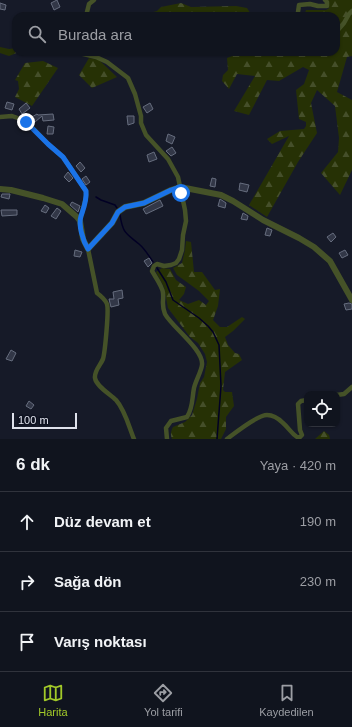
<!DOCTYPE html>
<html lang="tr">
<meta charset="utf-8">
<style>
body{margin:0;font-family:Arial,sans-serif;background:#1e212b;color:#f1f3f6}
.controls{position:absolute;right:12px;bottom:12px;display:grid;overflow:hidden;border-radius:8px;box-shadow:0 1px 3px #0004}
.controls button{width:36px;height:36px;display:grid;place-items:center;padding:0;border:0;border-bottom:1px solid #30333c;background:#10141e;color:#f1f3f6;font:20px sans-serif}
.scale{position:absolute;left:12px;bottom:10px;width:65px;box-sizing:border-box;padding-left:4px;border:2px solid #dfe2ec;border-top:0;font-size:11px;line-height:14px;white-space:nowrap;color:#dfe2ec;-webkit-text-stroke:3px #0d111f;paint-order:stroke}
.stop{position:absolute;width:12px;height:12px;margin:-9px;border:3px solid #1a73e8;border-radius:50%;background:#fff}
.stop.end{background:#1a73e8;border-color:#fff;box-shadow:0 1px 4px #0008}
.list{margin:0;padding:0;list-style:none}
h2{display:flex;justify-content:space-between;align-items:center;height:52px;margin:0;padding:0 16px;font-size:17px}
h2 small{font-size:13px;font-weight:400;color:#9c9ea4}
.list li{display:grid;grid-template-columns:26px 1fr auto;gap:12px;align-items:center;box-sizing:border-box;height:60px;padding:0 16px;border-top:1px solid #30333c}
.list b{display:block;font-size:15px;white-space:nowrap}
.list em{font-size:13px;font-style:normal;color:#9c9ea4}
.icon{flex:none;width:22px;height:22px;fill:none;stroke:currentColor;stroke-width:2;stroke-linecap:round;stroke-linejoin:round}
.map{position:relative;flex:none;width:352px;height:439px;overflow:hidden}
.search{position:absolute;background:#10141e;box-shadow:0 1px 3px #0004;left:12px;right:12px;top:12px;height:44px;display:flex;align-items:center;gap:10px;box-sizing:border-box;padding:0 14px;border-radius:12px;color:#9c9ea4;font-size:15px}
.sheet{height:232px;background:#10141e}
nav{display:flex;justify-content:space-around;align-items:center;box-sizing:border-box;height:56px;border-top:1px solid #30333c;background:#10141e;font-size:11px;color:#9c9ea4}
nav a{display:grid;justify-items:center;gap:2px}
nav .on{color:#a2c929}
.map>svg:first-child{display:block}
.forest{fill:url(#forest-firs)}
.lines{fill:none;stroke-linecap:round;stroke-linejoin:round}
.stream{stroke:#020024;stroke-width:1.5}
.building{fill:#323747;stroke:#666d7e}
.minor{stroke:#455228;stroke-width:4.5}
.tertiary{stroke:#455228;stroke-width:6}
.route{stroke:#1a73e8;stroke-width:5}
</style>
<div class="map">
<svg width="352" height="439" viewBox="0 0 352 439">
<defs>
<pattern id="forest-firs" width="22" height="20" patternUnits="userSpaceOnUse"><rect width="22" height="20" fill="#263105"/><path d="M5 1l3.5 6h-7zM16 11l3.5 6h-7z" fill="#454f2a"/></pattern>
</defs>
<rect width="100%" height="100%" fill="#161a28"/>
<path class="forest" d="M328 0H352V56L347 57 337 92 352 100V170L340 195 321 173 338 152 339 138 335 106 317 90 311 103 317 133 298 162 267 217 249 205 289 136 272 144 267 139 280 131 304 129 306 126V122L299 119 296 90 304 84 309 70 303 67 279 81 267 80 249 115 234 111 255 76 237 74 229 89 222 81 223 75 228 70 227 58 242 52H336V16H304L306 10H326L329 8V3Z
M181 3 191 7 236 6 247 8 252 16H139L157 11 161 7Z
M0 47 9 49 16 48V52H19L9 56 0 53Z
M89 58 99 60 117 77 92 88 79 75Z
M43 61 58 68 32 106 15 97 19 89 18 81 15 80 25 63Z
M186 241 191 242 194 272H202L215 290 220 289 218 306 213 320 220 327H227L242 317 245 319 233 331 225 337 228 345 235 353 239 354 242 360 225 372 223 390 225 392H232L234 406 226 417V429L221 439H172C170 435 171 431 173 427L185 422 192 415 197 399 200 383 204 377 207 362 205 354 198 343 190 337 168 308 164 287 156 272 162 268 170 269 176 280 186 287 184 294 179 300 188 304 199 300 206 305 209 301 199 291 184 280 177 275 173 268 182 263 185 250Z
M324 431 329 435 330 439H315Z"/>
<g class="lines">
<path class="stream" d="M96 197 101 200 115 205 117 208
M120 215C123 234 126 233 139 244 145 249 149 256 153 262
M157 268 166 282 173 300 199 318 208 326 213 332 219 345 221 386 217 439"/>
</g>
<path class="building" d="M57 0 60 7 54 10 51 3Z
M0 3 6 5 5 10 0 9Z
M7 102 14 104 12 110 5 108Z
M26 103 30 108 22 114 19 109Z
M150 103 153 109 147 113 143 107Z
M37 114 38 115 53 114 54 120 43 121 42 116 35 122 32 117Z
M127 116H134V123L128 125Z
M48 126 54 127 53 134H47Z
M168 134 175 137 172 144 166 141Z
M172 147 176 153 171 156 166 151Z
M154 152 157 159 149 162 147 155Z
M80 162 85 168 81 172 76 166Z
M68 172 73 178 69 182 64 177Z
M86 176 90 182 86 185 82 179Z
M212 178 216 179 215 187 210 186Z
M240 183 249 185 247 192 239 190Z
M2 194H10L9 199 1 197Z
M220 199 226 203 225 208 218 206Z
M160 200 163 206 146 214 143 209Z
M72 202 80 206 78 212 70 205Z
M45 205 49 208 46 213 41 211Z
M57 208 61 211 56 219 51 216Z
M1 210H17V215L2 216Z
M243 213 248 216 247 220 241 219Z
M267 228 272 230 270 236 265 235Z
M333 233 336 237 331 242 327 237Z
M75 250 82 252 80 257 74 256Z
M345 250 348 255 342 258 339 253Z
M149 258 152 263 148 267 144 261Z
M122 290 123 298 118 299 119 305 111 307 109 299H114L113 292Z
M349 303 352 304V309L346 310 344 304Z
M11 350 16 353 12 361 6 359Z
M29 401 34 405 31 409 26 406Z"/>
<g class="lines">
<path class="minor" d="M86 16 89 4 94 0
M299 16 298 12 299 5 310 4 318 6H327V2L325 0
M336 30 337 31 344 23 349 14 352 11
M75 52 96 57 107 62 128 78 135 94 141 116V123L146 135 168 159 178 177 185 210 186 221 183 235 182 250 179 259 176 263 171 265 164 266 157 264 154 266 152 271C155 276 163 288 163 293 164 301 161 304 165 314 172 327 204 350 202 365 201 372 196 380 194 388 192 398 193 408 187 417L171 421 166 428 167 439
M0 117 12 116 26 121 48 144 63 157 86 191V197L80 221
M88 249 97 293C101 296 105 299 107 304 109 310 105 352 103 359 100 366 94 371 95 378 96 386 110 394 116 400 125 410 129 427 134 439
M337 395 344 394 352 387
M227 439C235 433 257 415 267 415 274 415 279 419 283 423 289 428 292 435 299 438L302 435 300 430 298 404 301 401 307 400"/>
<path class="tertiary" d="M0 189 11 190 43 198 62 204 77 217 80 221 83 239 88 249 112 223 118 212 125 207 144 203 171 190 180 187 221 195 233 201 263 220 299 238 314 247 330 261 352 300"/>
</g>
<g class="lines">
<path class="route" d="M26 122 48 144 63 157 86 191C87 200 84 207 81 216 78 225 83 241 88 249L112 223 118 212 125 207 144 203 171 190 180 187 181 193"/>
</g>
</svg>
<div class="controls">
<button><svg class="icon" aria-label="locate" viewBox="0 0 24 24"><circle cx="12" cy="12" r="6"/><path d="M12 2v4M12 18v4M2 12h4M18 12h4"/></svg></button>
</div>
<div class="scale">100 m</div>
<div class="stop" style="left:181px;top:193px"></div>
<div class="stop end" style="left:26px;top:122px"></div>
<div class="search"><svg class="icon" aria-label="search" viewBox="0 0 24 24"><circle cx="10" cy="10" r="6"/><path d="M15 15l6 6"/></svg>Burada ara</div>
</div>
<section class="sheet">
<h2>6 dk<small>Yaya · 420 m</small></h2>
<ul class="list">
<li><svg class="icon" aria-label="ahead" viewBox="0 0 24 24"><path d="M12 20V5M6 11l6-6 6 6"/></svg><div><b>Düz devam et</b></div><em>190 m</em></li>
<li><svg class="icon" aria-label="right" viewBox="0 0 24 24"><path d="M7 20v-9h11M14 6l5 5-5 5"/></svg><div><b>Sağa dön</b></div><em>230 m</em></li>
<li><svg class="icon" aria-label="arrive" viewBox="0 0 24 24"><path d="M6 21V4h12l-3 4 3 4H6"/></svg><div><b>Varış noktası</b></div></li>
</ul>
</section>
<nav>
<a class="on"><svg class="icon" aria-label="map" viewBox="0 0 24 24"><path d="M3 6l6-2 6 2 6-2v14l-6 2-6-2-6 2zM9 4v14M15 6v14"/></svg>Harita</a>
<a><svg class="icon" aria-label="directions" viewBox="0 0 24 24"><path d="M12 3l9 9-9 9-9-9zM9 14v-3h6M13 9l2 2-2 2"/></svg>Yol tarifi</a>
<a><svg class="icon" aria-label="saved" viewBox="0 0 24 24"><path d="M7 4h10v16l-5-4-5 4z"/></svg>Kaydedilen</a>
</nav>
